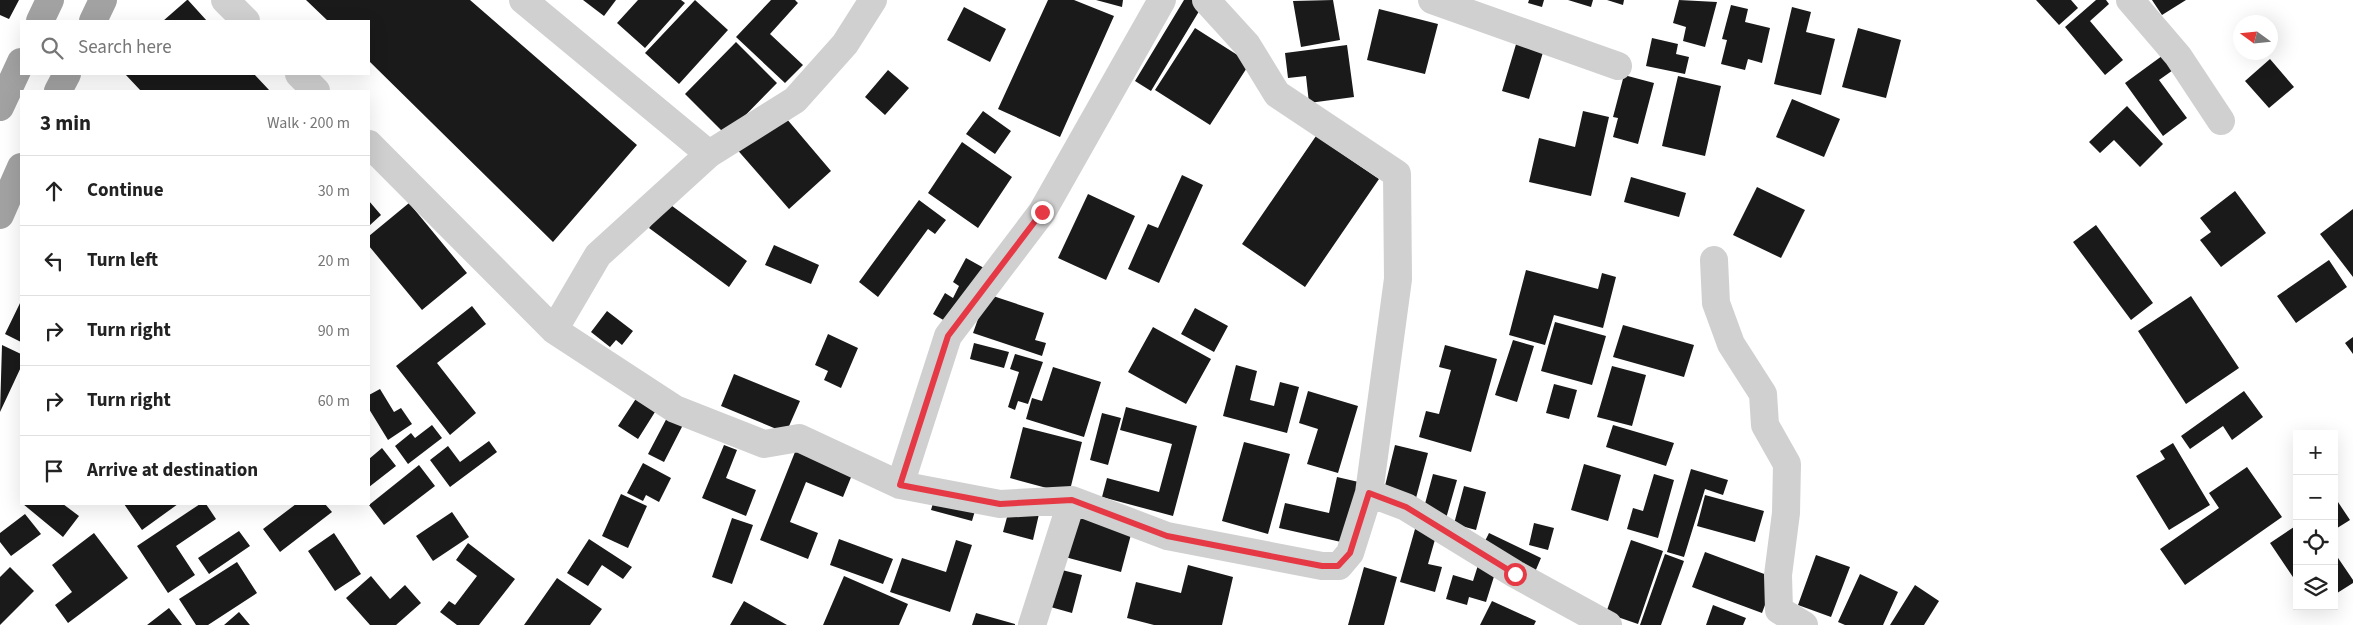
<!DOCTYPE html>
<meta charset="utf-8">
<style>
body{margin:0;font-family:"Source Sans 3",sans-serif;background:#f2f2f2;color:#222}
.controls{position:absolute;right:15px;bottom:15px;display:grid;overflow:hidden;border-radius:0px;box-shadow:0 5px 20px #0002}
.controls button{width:45px;height:45px;display:grid;place-items:center;padding:0;border:0;border-bottom:1px solid #e0e0e0;background:#fff;color:#222;font:25px sans-serif}
.compass{position:absolute;left:2233px;top:15px;width:45px;height:45px;border-radius:50%;background:#fff;box-shadow:0 5px 20px #0002;rotate:285deg}
.stop{position:absolute;width:15px;height:15px;margin:-11px;border:4px solid #e63946;border-radius:50%;background:#fff}
.stop.end{background:#e63946;border-color:#fff;box-shadow:0 1px 5px #0008}
.list{margin:0;padding:0;list-style:none}
h2{display:flex;justify-content:space-between;align-items:center;height:65px;margin:0;padding:0 20px;font-size:21px}
h2 small{font-size:16px;font-weight:400;color:#767676}
.list li{display:grid;grid-template-columns:32px 1fr auto;gap:15px;align-items:center;box-sizing:border-box;height:70px;padding:0 20px;border-top:1px solid #e0e0e0}
.list b{display:block;font-size:19px;white-space:nowrap}
.list em{font-size:16px;font-style:normal;color:#767676}
.icon{flex:none;width:28px;height:28px;fill:none;stroke:currentColor;stroke-width:2;stroke-linecap:round;stroke-linejoin:round}
.map{position:relative;flex:none;width:2353px;height:625px;overflow:hidden}
.search{position:absolute;background:#fff;box-shadow:0 5px 20px #0002;left:20px;top:20px;width:350px;height:55px;display:flex;align-items:center;gap:12px;box-sizing:border-box;padding:0 18px;border-radius:0px;color:#767676;font-size:19px}
.panel{position:absolute;background:#fff;box-shadow:0 5px 20px #0002;left:20px;top:90px;width:350px;height:415px;border-radius:0px}
.map>svg:first-child{display:block}
.building{fill:#1a1a1a}
.lines{fill:none;stroke-linecap:round;stroke-linejoin:round}
.minor{stroke:#d0d0d0;stroke-width:28}
.trunk{stroke:#a2a2a2;stroke-width:28}
.route{stroke:#e63946;stroke-width:6}
</style>
<div class="map">
<svg width="2353" height="625" viewBox="0 0 2353 625">
<rect width="100%" height="100%" fill="#fff"/>
<path class="building" d="M0 0H19L9 19 0 15Z
M188 0 207 21H163L187 0Z
M306 0H470L637 145 553 242 369 61V21H328Z
M583 0H616L604 16Z
M638 0H681L685 3 645 48 617 23Z
M695 0 728 30 679 84 645 53Z
M771 0H795L798 3 770 34 803 65 785 83 736 37Z
M1048 0H1074L1114 16 1060 137 998 109Z
M1096 0H1123L1122 7Z
M1184 0H1200L1204 3 1151 91 1135 81Z
M1333 0 1340 40 1301 47 1293 1Z
M1529 0H1544L1542 7 1528 3Z
M1568 0H1593L1591 7Z
M1607 0H1624L1623 5Z
M1679 0 1717 2 1705 47 1683 41 1686 27 1673 23Z
M2036 0H2071L2078 8 2059 25Z
M2096 0H2106L2109 4 2090 21 2123 60 2105 75 2065 27Z
M2152 0H2186L2162 15Z
M1731 5 1748 9 1745 22 1770 28 1762 63 1748 59 1745 70 1721 64 1727 40 1722 39Z
M964 7 1006 29 990 62 947 40Z
M1792 7 1811 12 1806 32 1835 39 1821 95 1774 84Z
M1379 9 1438 24 1425 74 1367 60Z
M1195 28 1250 63 1210 125 1155 90Z
M1858 28 1901 40 1886 98 1842 87Z
M1652 38 1678 44 1676 54 1689 57 1685 74 1646 66Z
M1517 41 1544 49 1529 99 1502 91Z
M736 42 777 83 726 135 685 94Z
M1347 45 1354 97 1309 103 1306 76 1288 78 1285 53Z
M2166 53 2176 68 2159 80 2187 118 2163 136 2125 83Z
M2270 59 2294 87 2269 108 2245 81Z
M888 70 909 88 885 115 865 97Z
M125 74H254L270 91H141Z
M1624 75 1654 83 1638 144 1613 137 1618 118 1613 117Z
M1678 76 1721 86 1705 156 1662 146Z
M1792 99 1840 119 1824 157 1776 137Z
M2127 106 2163 144 2140 167 2114 140 2100 153 2089 142Z
M983 111 1011 131 995 154 966 134Z
M1583 111 1609 117 1591 196 1529 182 1539 138 1575 147Z
M786 118 831 171 789 209 734 146Z
M1316 136 1379 179 1305 287 1242 244Z
M962 142 1012 177 978 228 928 193Z
M1182 175 1203 185 1159 283 1128 269 1148 224 1158 228Z
M1631 177 1686 193 1679 217 1624 202Z
M1757 187 1805 210 1781 258 1733 235Z
M2235 191 2266 233 2221 267 2200 240 2211 232 2200 218Z
M1088 194 1135 216 1106 280 1058 258Z
M919 200 946 220 935 234 928 229 878 297 859 282Z
M369 201 381 215 369 226Z
M409 203 467 273 422 310 369 246V236Z
M668 203 747 261 729 287 649 228Z
M2353 209V277L2320 234Z
M2096 225 2153 303 2131 320 2073 242Z
M774 245 819 265 811 284 765 265Z
M966 258 984 268 952 325 933 314 945 293 953 298 959 286 953 282Z
M2329 260 2347 287 2296 323 2277 296Z
M1526 270 1598 289 1602 273 1616 277 1603 328 1554 315 1545 345 1509 335Z
M987 294 1044 313 1035 340 1046 343 1042 356 973 333Z
M2191 296 2239 368 2186 404 2138 331Z
M21 301V342L5 334Z
M472 306 486 324 437 363 476 413 450 435 396 366Z
M1195 308 1228 326 1214 352 1181 334Z
M607 311 633 331 622 345 616 340 610 347 591 332Z
M1555 322 1606 336 1592 385 1541 371Z
M1623 325 1694 345 1684 377 1613 357Z
M1153 327 1211 359 1186 404 1128 372Z
M828 334 858 348 841 388 824 380 828 371 815 365Z
M2353 337V354L2345 343Z
M1513 340 1534 346 1517 402 1495 395Z
M974 343 1009 352 1004 368 970 359Z
M2 345 21 354V367L0 412Z
M1445 345 1497 359 1471 452 1419 437 1426 411 1439 414 1451 370 1439 367Z
M1015 354 1043 362 1028 404 1018 401 1015 410 1008 407 1019 372 1010 369Z
M1236 365 1257 371 1250 400 1274 406 1280 382 1299 387 1287 433 1223 416Z
M1612 366 1646 375 1632 426 1597 417Z
M1053 367 1101 382 1084 437 1026 419 1032 398 1042 401Z
M734 374 800 401 786 433 721 406Z
M1554 384 1577 390 1569 419 1546 413Z
M380 389 394 412 401 408 412 424 388 440 369 409V395Z
M641 391 660 404 638 439 618 426Z
M1308 391 1358 406 1338 473 1307 464 1318 429 1299 423Z
M2244 391 2263 417 2232 440 2223 426 2190 449 2181 436Z
M1126 407 1197 426 1173 516 1102 497 1107 478 1159 492 1172 444 1120 430Z
M670 412 685 421 664 462 648 454Z
M1102 413 1121 418 1108 465 1090 460Z
M432 425 442 438 408 464 395 446 411 433 415 438Z
M1613 425 1674 443 1666 466 1606 447Z
M1023 427 1082 442 1069 494 1010 478Z
M489 441 497 452 450 487 430 460 448 446 460 462Z
M1244 442 1290 454 1268 534 1222 521Z
M2173 443 2210 505 2169 530 2136 476 2165 459 2160 451Z
M724 445 737 450 726 478 756 490 746 516 702 498Z
M1395 445 1428 453 1416 498 1384 490Z
M797 447 854 470 843 497 806 482 790 522 818 533 808 559 760 540Z
M382 448 396 466 369 487V459Z
M643 463 671 478 659 502 646 495 643 501 627 493Z
M1584 464 1621 475 1608 521 1571 510Z
M419 465 435 486 384 525 369 505Z
M2247 467 2282 517 2185 585 2160 549 2219 508 2209 493Z
M1691 469 1728 480 1723 495 1705 489 1684 557 1667 552Z
M1433 474 1457 480 1445 522 1422 515Z
M1654 474 1674 480 1658 538 1627 529 1633 508 1643 511Z
M1337 477 1363 483 1350 544 1279 528 1285 503 1329 513Z
M1464 486 1486 492 1476 530 1454 524Z
M936 493 977 504 972 521 931 510Z
M621 494 647 506 628 548 602 536Z
M1705 495 1764 511 1755 542 1697 526Z
M2336 499 2350 520 2334 530V500Z
M23 504H63L79 516 63 537Z
M124 504H178L142 530Z
M200 504H206L216 519 176 546 195 575 168 593 137 546Z
M296 504H325L332 512 280 552 263 529Z
M1010 506 1039 514 1033 540 1003 532Z
M452 512 469 537 433 561 416 536Z
M1078 512 1133 527 1121 572 1065 557Z
M25 514 41 534 11 556 0 542V533Z
M732 518 753 525 732 584 712 577Z
M1417 522 1438 529 1428 564 1442 567 1435 592 1400 582Z
M1534 523 1554 528 1548 550 1529 545Z
M2297 525V583L2270 543Z
M239 531 250 546 209 574 198 558Z
M94 533 128 578 68 623 55 605 72 592 52 565Z
M334 533 361 574 335 591 308 551Z
M1489 533 1541 558 1535 572 1482 547Z
M589 539 632 567 623 579 602 565 588 586 567 573Z
M839 539 893 559 883 584 830 565Z
M956 540 972 545 950 612 890 592 902 558 946 572Z
M1631 540 1663 551 1638 624 1606 613Z
M468 543 515 579 479 625H457L440 612 449 601 455 605 477 576 456 560Z
M1705 552 1775 578 1762 613 1692 587Z
M2334 552 2353 580V583L2334 595Z
M1665 554 1684 561 1661 625H1640Z
M1816 555 1850 567 1831 617 1798 605Z
M237 562 257 593 208 625H196L179 599Z
M1479 562 1497 567 1486 602 1469 597 1467 605 1446 599 1453 575 1473 581Z
M1188 565 1233 577 1222 625H1154L1127 618 1136 582 1181 593Z
M10 567 34 591 0 625V577Z
M1364 567 1397 577 1384 625H1348Z
M1058 569 1082 575 1072 613 1047 606Z
M1860 574 1898 592 1883 625H1845L1838 622Z
M371 576 390 599 405 585 421 603 396 625H370L346 598Z
M844 576 908 604 899 625H823Z
M557 578 602 609 590 625H524Z
M1915 585 1939 601 1924 625H1890Z
M744 601 787 625H730Z
M1492 601 1536 621 1534 625H1480Z
M1713 605 1746 618 1743 625H1706Z
M169 608 182 625H147Z
M239 612 250 625H224Z
M976 613 1015 624V625H972Z"/>
<g class="lines">
<path class="minor" d="M225 0 246 21
M523 0 709 154
M1206 0 1247 45 1277 94 1397 174 1398 279 1369 493
M1432 0 1618 66
M2130 0 2178 56 2221 121
M299 74 316 91
M369 144 554 330 675 409 764 444 799 438 900 485 1000 504 1072 500 1167 536 1322 566H1339L1350 553 1369 493 1406 507 1515 574 1608 625
M1714 260 1716 303 1731 344 1763 394 1765 425 1787 464 1786 513 1778 575 1779 610 1804 625
M554 330 598 255 709 154 795 100 845 44 873 0
M900 485 948 336 1042 212 1162 0
M1032 625 1072 500"/>
<path class="trunk" d="M40 21 50 0
M93 21 103 0
M58 91 67 74
M0 107 21 62
M0 215 21 167"/>
</g>
<g class="lines">
<path class="route" d="M1042 212 948 336 900 485 1000 504 1072 500 1167 536 1322 566H1338L1350 553 1369 493 1406 507 1515 574"/>
</g>
</svg>
<div class="controls">
<button>+</button>
<button>−</button>
<button><svg class="icon" aria-label="locate" viewBox="0 0 24 24"><circle cx="12" cy="12" r="6"/><path d="M12 2v4M12 18v4M2 12h4M18 12h4"/></svg></button>
<button><svg class="icon" aria-label="layers" viewBox="0 0 24 24"><path d="M12 4l9 5-9 5-9-5zM3 14l9 5 9-5"/></svg></button>
</div>
<svg class="compass" viewBox="-18 -18 36 36"><path d="M0-13l5 13h-10z" fill="#e53935"/><path d="M0 13l5-13h-10z" fill="#767676"/></svg>
<div class="stop" style="left:1515px;top:574px"></div>
<div class="stop end" style="left:1042px;top:212px"></div>
<div class="search"><svg class="icon" aria-label="search" viewBox="0 0 24 24"><circle cx="10" cy="10" r="6"/><path d="M15 15l6 6"/></svg>Search here</div>
<section class="panel">
<h2>3 min<small>Walk · 200 m</small></h2>
<ul class="list">
<li><svg class="icon" aria-label="ahead" viewBox="0 0 24 24"><path d="M12 20V5M6 11l6-6 6 6"/></svg><div><b>Continue</b></div><em>30 m</em></li>
<li><svg class="icon" aria-label="left" viewBox="0 0 24 24"><path d="M17 20v-9H6M10 6l-5 5 5 5"/></svg><div><b>Turn left</b></div><em>20 m</em></li>
<li><svg class="icon" aria-label="right" viewBox="0 0 24 24"><path d="M7 20v-9h11M14 6l5 5-5 5"/></svg><div><b>Turn right</b></div><em>90 m</em></li>
<li><svg class="icon" aria-label="right" viewBox="0 0 24 24"><path d="M7 20v-9h11M14 6l5 5-5 5"/></svg><div><b>Turn right</b></div><em>60 m</em></li>
<li><svg class="icon" aria-label="arrive" viewBox="0 0 24 24"><path d="M6 21V4h12l-3 4 3 4H6"/></svg><div><b>Arrive at destination</b></div></li>
</ul>
</section>
</div>
